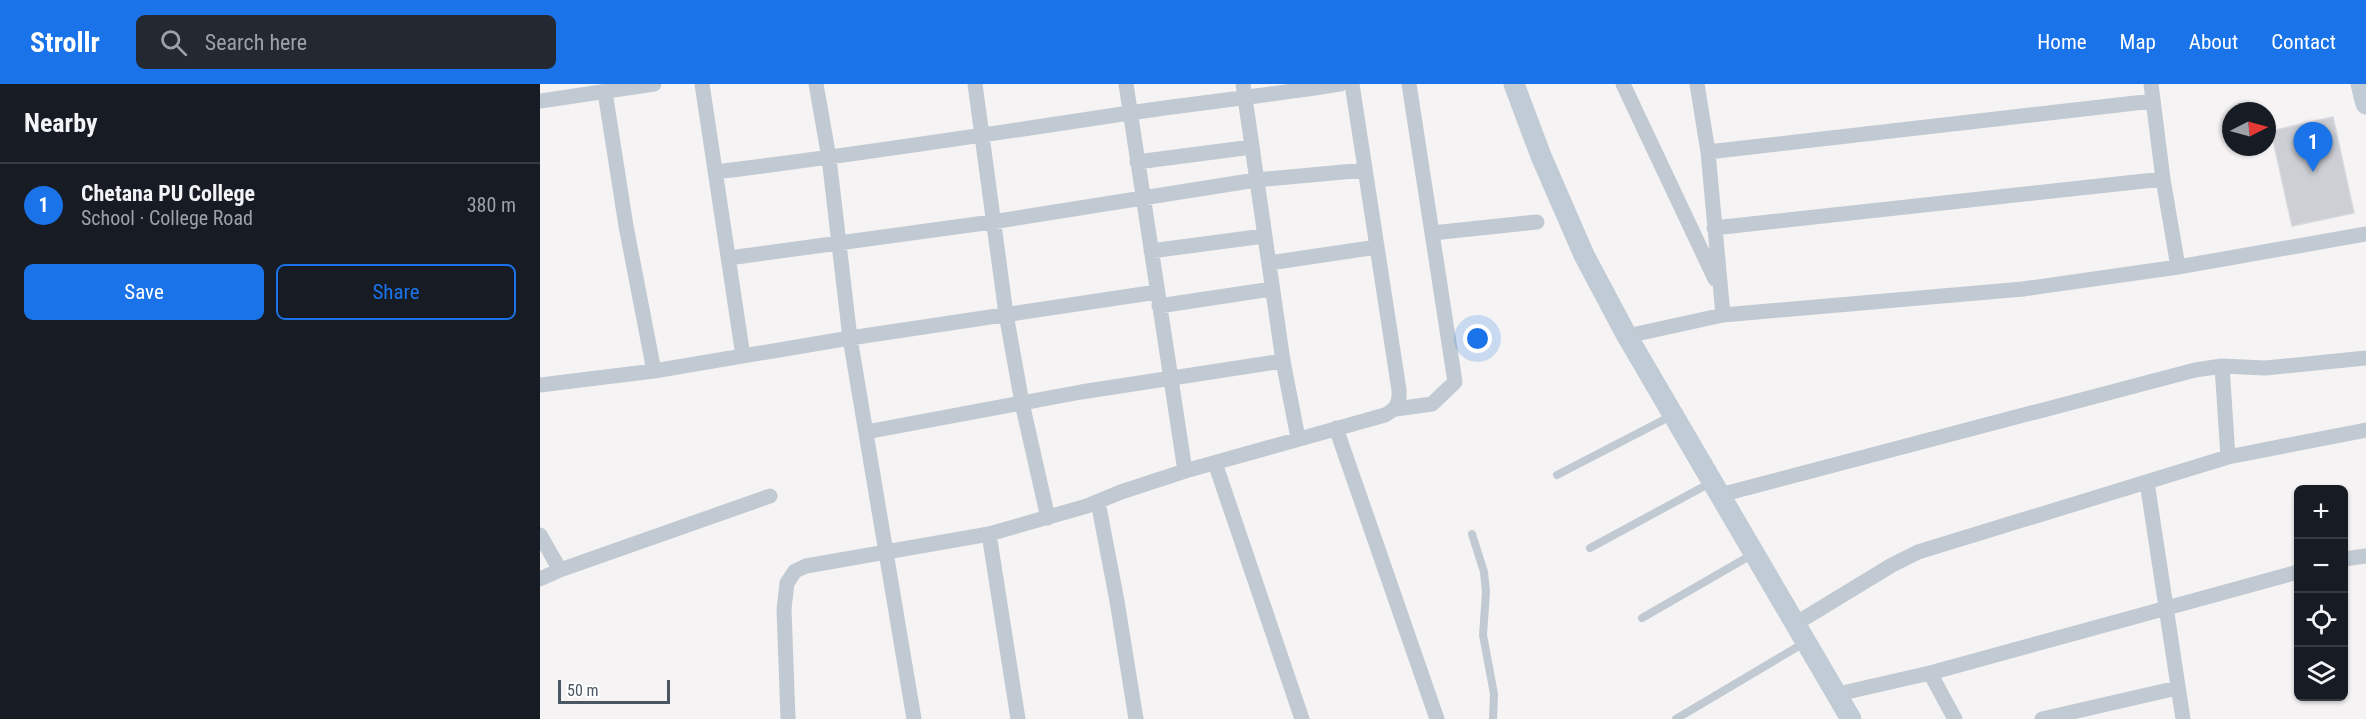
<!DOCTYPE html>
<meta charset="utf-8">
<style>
body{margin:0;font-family:"Roboto Condensed",sans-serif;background:#242831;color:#f1f3f6}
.controls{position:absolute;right:18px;bottom:18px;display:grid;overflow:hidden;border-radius:9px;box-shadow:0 2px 4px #0004}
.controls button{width:54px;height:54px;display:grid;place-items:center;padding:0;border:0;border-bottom:2px solid #363941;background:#171b24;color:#f1f3f6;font:30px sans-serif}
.compass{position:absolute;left:1682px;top:18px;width:54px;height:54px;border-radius:50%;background:#171b24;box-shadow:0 2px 4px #0004;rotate:84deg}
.scale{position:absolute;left:18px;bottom:15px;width:112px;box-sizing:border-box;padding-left:6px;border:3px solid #4a5661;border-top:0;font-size:16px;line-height:21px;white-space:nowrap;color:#4a5661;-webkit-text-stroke:4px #fff;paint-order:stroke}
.you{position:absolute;left:938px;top:255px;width:21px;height:21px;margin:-15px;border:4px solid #fff;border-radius:50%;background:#1a73e8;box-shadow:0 0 0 9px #1a73e833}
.badge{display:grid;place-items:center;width:39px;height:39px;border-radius:50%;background:#1a73e8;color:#fff;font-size:20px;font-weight:700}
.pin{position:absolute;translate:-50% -50px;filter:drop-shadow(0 2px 3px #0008)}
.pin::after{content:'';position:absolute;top:32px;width:21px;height:18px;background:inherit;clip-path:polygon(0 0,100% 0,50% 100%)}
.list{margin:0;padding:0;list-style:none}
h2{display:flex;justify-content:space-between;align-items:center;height:78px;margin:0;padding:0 24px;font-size:26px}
h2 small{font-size:20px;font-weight:400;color:#9ea1a6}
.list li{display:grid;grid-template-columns:39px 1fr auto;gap:18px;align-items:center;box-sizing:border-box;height:84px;padding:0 24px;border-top:2px solid #363941}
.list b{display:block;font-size:22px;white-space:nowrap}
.list p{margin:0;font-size:20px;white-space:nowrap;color:#9ea1a6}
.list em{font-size:20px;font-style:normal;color:#9ea1a6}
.actions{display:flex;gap:12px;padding:18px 24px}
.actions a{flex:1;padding:14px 0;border:2px solid #1a73e8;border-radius:9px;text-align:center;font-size:21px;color:#1a73e8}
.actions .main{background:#1a73e8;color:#fff}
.icon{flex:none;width:33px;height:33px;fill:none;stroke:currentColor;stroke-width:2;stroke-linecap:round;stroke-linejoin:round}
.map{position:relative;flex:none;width:1826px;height:635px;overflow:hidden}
header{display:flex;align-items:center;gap:36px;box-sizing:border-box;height:84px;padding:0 30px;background:#1a73e8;color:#fff}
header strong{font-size:28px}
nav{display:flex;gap:33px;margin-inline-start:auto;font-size:21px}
.search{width:420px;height:54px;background:#242831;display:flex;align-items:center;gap:15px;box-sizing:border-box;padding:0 21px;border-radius:9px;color:#9ea1a6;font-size:22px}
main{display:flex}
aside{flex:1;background:#171b24}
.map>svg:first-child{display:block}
.building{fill:#cdcfd5;stroke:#d7d9de;stroke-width:1.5}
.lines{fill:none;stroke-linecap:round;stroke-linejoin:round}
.lane{stroke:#c1cad2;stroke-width:8}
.street{stroke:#c1cad2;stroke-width:15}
.secondary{stroke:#c1cbd6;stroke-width:21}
</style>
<header>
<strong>Strollr</strong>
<div class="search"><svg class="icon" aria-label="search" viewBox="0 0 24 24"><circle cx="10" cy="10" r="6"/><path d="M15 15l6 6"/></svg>Search here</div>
<nav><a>Home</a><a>Map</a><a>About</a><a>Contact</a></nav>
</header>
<main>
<aside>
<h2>Nearby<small></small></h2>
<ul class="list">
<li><span class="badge">1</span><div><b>Chetana PU College</b><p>School · College Road</p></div><em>380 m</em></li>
</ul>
<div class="actions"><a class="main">Save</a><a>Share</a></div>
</aside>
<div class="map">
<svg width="1826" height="635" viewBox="0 0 1826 635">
<rect width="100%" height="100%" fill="#f5f3f3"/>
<path class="building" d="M1793 33 1814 129 1752 142 1731 47Z"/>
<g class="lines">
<path class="lane" d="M1017 391 1133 331
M932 450 944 488 946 508 943 551 954 610 953 635
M1050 464 1172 398
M1102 534 1213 470
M1136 635 1264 559"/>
<path class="street" d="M162 0 203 272
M276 0 289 74 310 254 374 635
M435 0 466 230 482 319 508 434
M586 0 645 387
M703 0 743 277 758 354
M1083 0 1175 195
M1157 0 1168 68 1183 231
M1611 0 1623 95 1638 183
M65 8 86 142 114 287
M0 17 114 0
M1168 68 1613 17
M597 78 712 63
M176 88C314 71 451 50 589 29 659 19 730 11 800 0
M1174 144 1623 95
M892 149 997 138
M611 167 724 152
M189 174 452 138 716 96 825 86
M729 179 837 163
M619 222 732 205
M1087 252 1183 231 1483 205 1638 183 1826 150
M1682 282 1688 373
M0 301 114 287 310 254 617 208
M856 325 892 320 915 298 869 0
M796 344 897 635
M326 348 541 308 743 277
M675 379 762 635
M1607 398 1643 635
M1180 411 1655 286 1682 282 1725 284 1826 274
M558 418 577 517 596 635
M449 450 478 635
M0 451 20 486
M1804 475 1826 472
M0 495 20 486 230 412
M1255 540 1352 481 1378 468 1688 373 1826 346
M1390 589 1415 635
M1298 610 1390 589 1758 488
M248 635 244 525 247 499 255 487 266 482 449 450 547 422 581 408 645 387 845 331C856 325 860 320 859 306L812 0
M1502 635 1637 604"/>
<path class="secondary" d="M974 0 1001 72 1044 171 1087 252 1311 635
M1821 0 1826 20"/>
</g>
</svg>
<div class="controls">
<button>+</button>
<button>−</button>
<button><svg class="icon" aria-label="locate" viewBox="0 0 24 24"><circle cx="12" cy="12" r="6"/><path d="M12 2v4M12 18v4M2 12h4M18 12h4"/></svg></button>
<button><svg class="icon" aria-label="layers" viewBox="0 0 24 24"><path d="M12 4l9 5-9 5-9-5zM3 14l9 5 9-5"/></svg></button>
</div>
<svg class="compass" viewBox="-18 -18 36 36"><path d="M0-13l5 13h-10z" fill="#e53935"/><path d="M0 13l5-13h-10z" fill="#9ea1a6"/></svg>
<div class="scale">50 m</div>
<div class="you"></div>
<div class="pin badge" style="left:1773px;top:88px">1</div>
</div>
</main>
